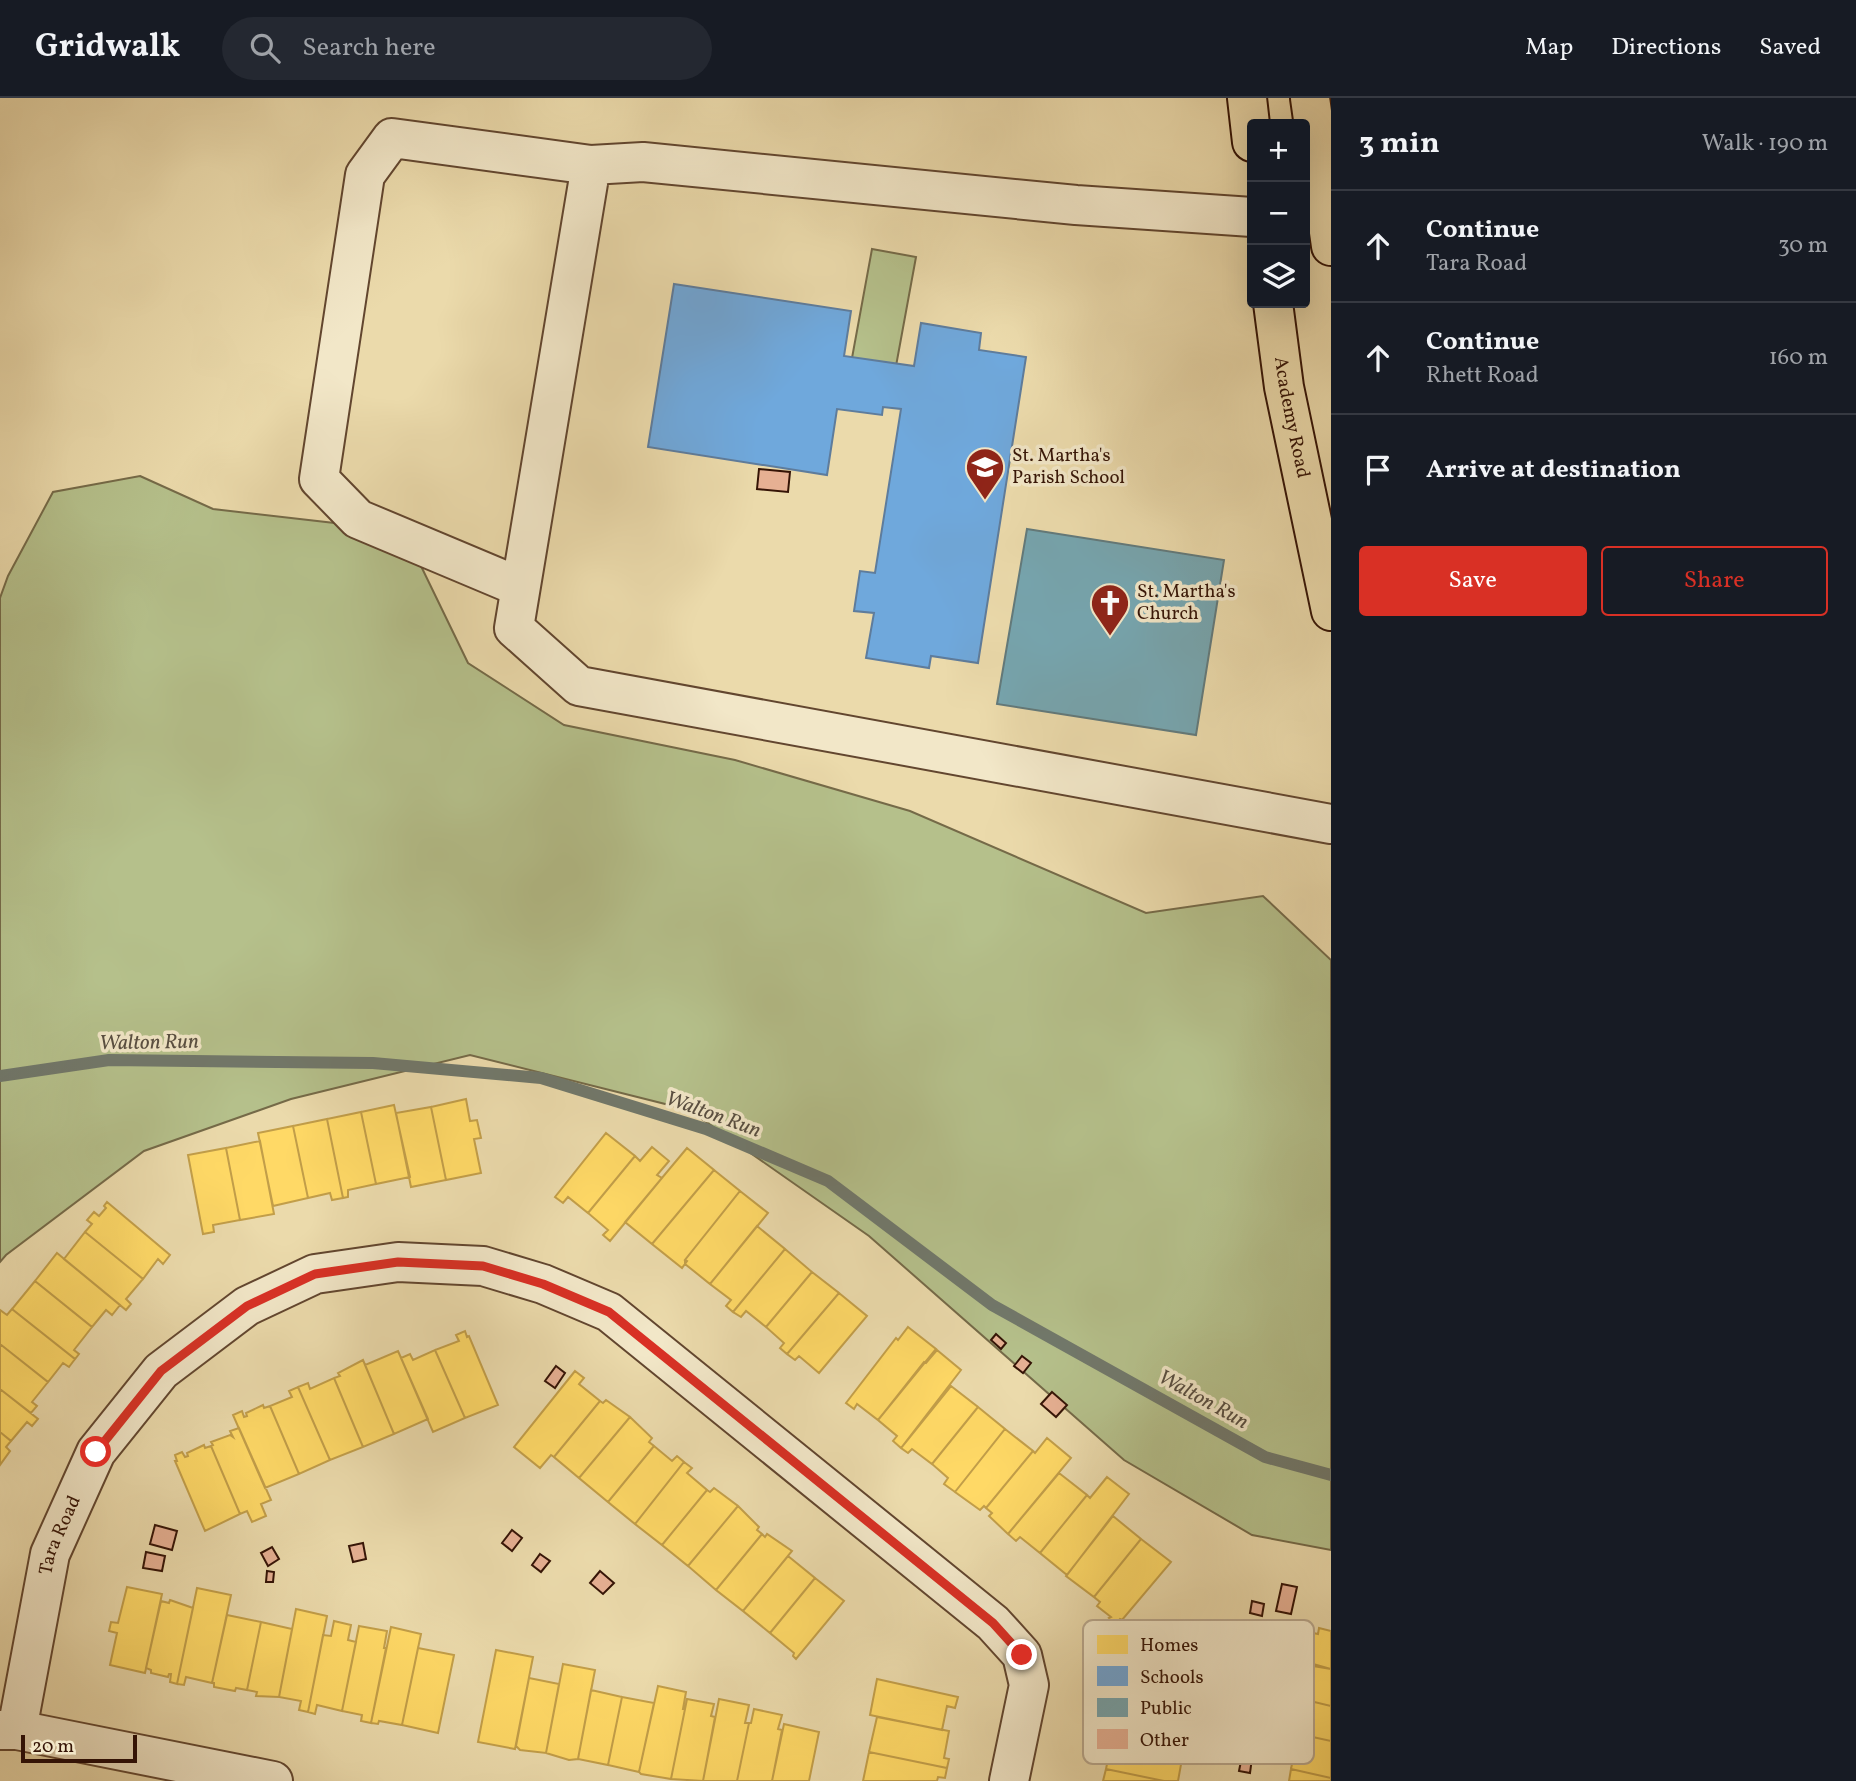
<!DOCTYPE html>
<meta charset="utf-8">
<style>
body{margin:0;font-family:Vollkorn,serif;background:#242831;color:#f1f3f6}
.controls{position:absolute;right:21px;top:21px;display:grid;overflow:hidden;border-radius:7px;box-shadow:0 7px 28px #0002}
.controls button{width:63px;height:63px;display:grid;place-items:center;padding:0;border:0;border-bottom:2px solid #363941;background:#171b24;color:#f1f3f6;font:35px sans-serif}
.scale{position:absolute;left:21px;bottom:18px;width:116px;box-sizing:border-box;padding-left:7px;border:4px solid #351406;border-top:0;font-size:19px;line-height:24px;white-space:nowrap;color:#351406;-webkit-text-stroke:5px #f2e7c8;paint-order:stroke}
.stop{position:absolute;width:21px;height:21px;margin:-16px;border:5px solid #d93025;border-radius:50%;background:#fff}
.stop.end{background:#d93025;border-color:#fff;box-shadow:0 2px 7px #0008}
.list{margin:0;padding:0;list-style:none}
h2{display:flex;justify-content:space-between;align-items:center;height:91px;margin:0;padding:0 28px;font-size:30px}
h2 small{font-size:23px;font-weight:400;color:#9ea1a6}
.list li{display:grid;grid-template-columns:46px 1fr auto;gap:21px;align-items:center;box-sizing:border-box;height:112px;padding:0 28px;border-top:2px solid #363941}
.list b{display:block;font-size:26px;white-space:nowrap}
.list p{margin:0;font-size:23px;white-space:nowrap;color:#9ea1a6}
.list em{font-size:23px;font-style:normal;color:#9ea1a6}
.actions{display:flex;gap:14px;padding:21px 28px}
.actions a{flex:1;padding:16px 0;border:2px solid #d93025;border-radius:7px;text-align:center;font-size:24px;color:#d93025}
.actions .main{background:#d93025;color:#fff}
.icon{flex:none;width:38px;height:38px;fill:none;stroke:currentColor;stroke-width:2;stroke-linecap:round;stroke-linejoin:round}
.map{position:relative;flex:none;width:1331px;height:1683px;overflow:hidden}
header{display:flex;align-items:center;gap:42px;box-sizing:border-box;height:98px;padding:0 35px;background:#171b24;border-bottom:2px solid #363941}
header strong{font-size:33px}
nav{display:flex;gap:38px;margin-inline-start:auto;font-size:24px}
.search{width:490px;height:63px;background:#242831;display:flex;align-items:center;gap:18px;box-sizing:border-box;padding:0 24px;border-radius:38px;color:#9ea1a6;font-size:26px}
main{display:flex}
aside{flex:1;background:#171b24}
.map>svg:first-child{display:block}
.green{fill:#b5c08b;stroke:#756a48;stroke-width:2}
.homes{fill:#ffd966;stroke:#c29e49;stroke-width:2}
.schools{fill:#6fa8dc;stroke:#5e7c9c;stroke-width:2}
.public{fill:#76a5af;stroke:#627a7c;stroke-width:2}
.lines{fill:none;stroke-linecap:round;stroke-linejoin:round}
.stream{stroke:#71786b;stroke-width:12}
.building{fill:#e6b093;stroke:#351406;stroke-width:2}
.minor-casing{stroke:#62462f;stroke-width:42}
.major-casing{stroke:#351406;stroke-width:42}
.minor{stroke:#f2e7c8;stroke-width:38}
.major{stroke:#ebdaab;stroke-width:38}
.route{stroke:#d93025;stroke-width:9}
.labels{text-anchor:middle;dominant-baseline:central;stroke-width:7;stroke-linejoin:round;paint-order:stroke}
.street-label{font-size:19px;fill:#351406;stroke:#f2e7c8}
.poi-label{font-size:19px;fill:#351406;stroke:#f2e7c8;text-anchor:start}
.water-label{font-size:21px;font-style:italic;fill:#584e41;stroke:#f2e7c8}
.key{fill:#f2e7c8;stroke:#b9a88e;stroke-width:2}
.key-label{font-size:19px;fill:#351406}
</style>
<header>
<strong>Gridwalk</strong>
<div class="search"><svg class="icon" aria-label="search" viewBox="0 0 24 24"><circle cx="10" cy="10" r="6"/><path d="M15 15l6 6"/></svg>Search here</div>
<nav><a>Map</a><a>Directions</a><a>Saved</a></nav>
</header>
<main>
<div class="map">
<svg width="1331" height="1683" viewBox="0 0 1331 1683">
<rect width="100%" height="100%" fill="#ebdaab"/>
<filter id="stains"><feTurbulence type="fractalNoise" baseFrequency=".00286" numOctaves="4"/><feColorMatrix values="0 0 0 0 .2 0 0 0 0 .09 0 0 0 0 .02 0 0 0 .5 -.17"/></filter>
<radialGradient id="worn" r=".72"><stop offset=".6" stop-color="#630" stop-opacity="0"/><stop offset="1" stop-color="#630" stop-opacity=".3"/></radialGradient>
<path class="green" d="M872 151 916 159 896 268 852 260Z
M140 378 213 411 404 433 468 565 564 627 735 662 910 713 1146 815 1263 798 1331 862V1452L1252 1437 1124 1362 869 1138 689 1012 470 957 291 1001 144 1053 6 1157 0 1164V500L8 478 53 394Z"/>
<path class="homes" d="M466 1001 470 1023 477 1022 481 1040 474 1041 481 1075 446 1082 431 1009Z
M394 1007 410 1079 376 1086 361 1014Z
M431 1009 446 1082 411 1089 396 1015Z
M361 1014 376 1086 348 1092V1099L343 1100 327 1021Z
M327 1021 343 1100 332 1102 330 1095 308 1100 293 1028Z
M293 1028 308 1100 273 1108 258 1035Z
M606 1035 635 1058 588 1115 568 1099 563 1105 555 1099Z
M260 1043 274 1116 240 1122 226 1050Z
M652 1049 669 1063 657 1077 662 1080 610 1143 603 1137 608 1132 588 1115 635 1058 640 1063Z
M226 1050 240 1122 213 1127 214 1134 203 1136 188 1057Z
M687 1050 714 1072 652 1146 625 1124Z
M714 1072 740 1093 685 1162 687 1163 682 1170 652 1146Z
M740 1093 768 1115 710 1186 685 1166V1162Z
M107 1104 170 1157 163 1166 158 1161 143 1181 85 1134 92 1126 87 1122 94 1114 99 1118 106 1110 104 1108Z
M757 1128 785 1151 733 1214 726 1208 731 1202 710 1186Z
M85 1134 143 1181 126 1201 131 1206 126 1212 64 1161Z
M785 1151 812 1174 766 1229 746 1213 741 1219 733 1214Z
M57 1155 120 1207 112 1217 106 1212 92 1229 35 1183Z
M812 1174 839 1195 787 1256 780 1250 784 1245 766 1229Z
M35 1183 92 1229 74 1252 79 1256 75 1261 12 1211Z
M839 1195 867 1218 819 1275 799 1258 795 1262 787 1256Z
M12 1211 75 1261 69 1269 63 1265 48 1284 0 1246V1212L7 1217Z
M908 1229 936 1251 878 1322 857 1306 854 1311 846 1305 896 1240 898 1242Z
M465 1233 467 1239 469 1238 498 1307 465 1320 435 1252 459 1243 456 1237Z
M0 1246 48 1284 32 1304 37 1308 31 1315 0 1291Z
M435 1252 465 1320 433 1334 401 1260 410 1256 413 1262Z
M937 1252 961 1272 901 1350 893 1343 897 1338 878 1322 924 1264 926 1265Z
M398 1253 428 1321 394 1336 365 1267Z
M363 1262 394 1336 363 1349 334 1280 340 1278 338 1275Z
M575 1273 584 1280 579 1286 600 1303 554 1359 551 1357 540 1370 514 1349Z
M334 1280 363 1349 330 1362 298 1289 308 1285 310 1291Z
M951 1288 978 1309 932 1366 912 1351 908 1355 901 1350Z
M298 1289 330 1362 299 1376 270 1308 292 1299 289 1293Z
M0 1291 38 1321 32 1328 27 1324 11 1343 0 1334Z
M606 1302 630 1319 579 1380 554 1359 600 1303 603 1305Z
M263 1307 264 1310 270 1308 299 1376 265 1390 233 1317 242 1313 244 1319 247 1318 246 1315Z
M978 1309 1005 1331 955 1394 944 1386 948 1380 932 1366Z
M630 1319 652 1340 649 1344 654 1348 608 1404 579 1380Z
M239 1330 271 1402 261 1406 266 1418 252 1424 247 1413 240 1416 211 1348 213 1347 211 1344 230 1337 233 1339 230 1333Z
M1005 1331 1033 1353 986 1410 984 1408 980 1412 955 1394Z
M0 1334 11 1343 6 1349 10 1353 0 1367Z
M1047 1340 1071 1360 1008 1436 989 1418 992 1415 986 1410 1033 1353 1035 1355Z
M204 1347 205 1350 211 1348 240 1416 205 1433 175 1363H177L175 1357 182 1354 185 1359 188 1358 187 1355Z
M654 1348 672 1363 677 1358 684 1364 635 1426 608 1404Z
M684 1364 692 1370 687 1375 707 1392 662 1447 635 1426Z
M1059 1375 1087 1397 1040 1455 1020 1439 1016 1443 1008 1436Z
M1107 1379 1129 1396 1067 1477 1040 1455 1087 1397 1090 1400Z
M714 1390 738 1408 688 1468 662 1447 707 1392 710 1394Z
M738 1408 759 1429 757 1432 762 1436 716 1492 688 1468Z
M1113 1418 1141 1441 1094 1499 1066 1478Z
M762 1436 765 1439 767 1436 792 1453 743 1513 716 1492Z
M1141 1441 1171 1464 1122 1522 1120 1521 1116 1526 1109 1520 1111 1519 1097 1508 1100 1504 1094 1499Z
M788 1458 815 1480 770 1535 743 1513Z
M815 1480 844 1503 796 1561 793 1558 794 1555 770 1535Z
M127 1489 162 1496 145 1575 110 1567 117 1535 109 1533 111 1524 118 1525Z
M197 1490 231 1497 212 1585 186 1579 184 1587 177 1586Z
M170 1502 193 1510 177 1586 170 1584 171 1576H169L168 1579 151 1575V1572L146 1570 161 1503 169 1505Z
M296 1511 327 1518 308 1614 299 1612 301 1603 279 1599Z
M227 1517 261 1524 247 1592 236 1590 235 1593 214 1589V1585H212Z
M334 1523 351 1527 348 1542 356 1544 342 1613 317 1607 315 1616 308 1614 323 1537 331 1538Z
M261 1524 292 1531 279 1599 256 1598 257 1594 247 1592Z
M359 1528 387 1533 384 1550H386L371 1625 361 1623 362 1617 342 1613Z
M391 1529 421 1536 402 1627 379 1623 378 1626 371 1625Z
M1319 1530 1331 1533V1571L1292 1560 1299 1532 1318 1536Z
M418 1550 454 1557 438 1635 402 1627Z
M496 1552 533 1559 515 1651 478 1644Z
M563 1566 595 1572 578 1661 569 1662 546 1655Z
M1313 1568 1331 1571V1608L1306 1602Z
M529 1580 559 1586 546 1655 520 1652 516 1648Z
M877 1581 958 1599 955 1610 947 1608 942 1632 870 1617Z
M658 1588 686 1594 683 1611H685L671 1681 641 1676 639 1674Z
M591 1592 622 1599 608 1667 578 1661Z
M622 1599 654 1605 639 1674 608 1667Z
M687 1601 714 1606 711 1618 715 1619 703 1683 671 1681Z
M719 1601 749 1607 745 1625H749L737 1683H703Z
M1306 1602 1331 1608V1643L1299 1636 1301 1626 1291 1624 1294 1610 1304 1612Z
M754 1611 782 1617 778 1631 782 1632 772 1683H737L749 1625H751Z
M877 1619 949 1633 944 1660 949 1661 947 1670 869 1654Z
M784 1626 819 1634 809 1683H772Z
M1113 1636 1184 1650 1178 1683H1164L1106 1671Z
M1299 1636 1331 1643V1680L1291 1671 1293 1661 1284 1659 1286 1645 1297 1647Z
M869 1654 947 1670 945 1680 938 1679 937 1683H863Z
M1106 1671 1164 1683H1103Z
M1291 1671 1331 1680V1683H1289Z"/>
<path class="schools" d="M674 186 851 213 844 258 914 268 921 225 981 235 979 252 1026 259 978 565 931 558 929 570 866 560 874 515 854 513 860 473 875 475 901 311 883 309 882 317 837 311 827 377 648 349Z"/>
<path class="public" d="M1027 431 1224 462 1196 637 997 606Z"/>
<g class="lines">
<path class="stream" d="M0 978 109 962 373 965 541 980 706 1031 828 1083 992 1207 1265 1359 1331 1377"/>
</g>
<path class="building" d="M759 371 790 374 788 394 757 391Z
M996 1236 1006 1245 1001 1251 991 1242Z
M1022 1258 1031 1265 1023 1275 1014 1268Z
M556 1268 565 1275 555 1290 545 1283Z
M1052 1294 1067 1307 1056 1319 1041 1306Z
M155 1427 177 1433 172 1452 150 1446Z
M512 1432 522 1440 512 1453 502 1445Z
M363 1445 366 1461 353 1464 349 1448Z
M272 1449 279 1461 268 1468 261 1455Z
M146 1454 165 1458 162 1473 143 1470Z
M540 1456 550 1463 541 1474 532 1467Z
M267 1473 274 1474 273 1484H266Z
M600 1473 614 1485 603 1496 590 1485Z
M1282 1486 1297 1489 1291 1516 1276 1513Z
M1252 1503 1264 1506 1262 1518 1250 1515Z
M1242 1658 1252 1660 1250 1675 1239 1673Z"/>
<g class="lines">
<g class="minor-casing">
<g id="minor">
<path d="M1252 119 1076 107 643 64 591 67 514 530 579 588 1331 726"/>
<path d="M520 489 358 421 319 381 365 77 392 40 591 67"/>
<path d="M0 1632H17L273 1683"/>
<path id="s1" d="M17 1632 50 1456 96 1354 161 1273 247 1208 315 1176 398 1164 483 1168 543 1186 609 1214 993 1525 1022 1557 1029 1587 1009 1683"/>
</g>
</g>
<g class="major-casing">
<g id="major">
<path d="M1247 0 1252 44"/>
<path d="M1310 0 1331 148"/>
<path id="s2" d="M1273 205 1284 289 1331 513"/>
</g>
</g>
<use href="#minor" class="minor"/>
<use href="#major" class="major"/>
</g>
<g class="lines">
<path class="route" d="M96 1354 161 1273 247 1208 315 1176 398 1164 483 1168 543 1186 609 1214 993 1525 1022 1557"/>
</g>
<defs>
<g id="school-pin" transform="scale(2.0125)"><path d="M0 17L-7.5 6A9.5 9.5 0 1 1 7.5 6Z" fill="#8f2418" stroke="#f2e7c8"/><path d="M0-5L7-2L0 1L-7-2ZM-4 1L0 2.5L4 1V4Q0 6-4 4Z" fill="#fff"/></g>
<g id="church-pin" transform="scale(2.0125)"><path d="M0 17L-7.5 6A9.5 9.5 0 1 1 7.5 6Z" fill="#8f2418" stroke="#f2e7c8"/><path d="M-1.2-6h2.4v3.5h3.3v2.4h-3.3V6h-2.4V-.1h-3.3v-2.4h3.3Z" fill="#fff"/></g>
</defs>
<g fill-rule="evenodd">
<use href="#school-pin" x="985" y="369"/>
<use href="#church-pin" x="1110" y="505"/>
</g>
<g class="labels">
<g class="street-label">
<text stroke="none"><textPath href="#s2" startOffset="116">Academy Road</textPath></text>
<text stroke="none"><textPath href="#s1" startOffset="200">Tara Road</textPath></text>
</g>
<g class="poi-label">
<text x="1012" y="358">St. Martha's<tspan x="1012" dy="22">Parish School</tspan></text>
<text x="1137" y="494">St. Martha's<tspan x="1137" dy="22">Church</tspan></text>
</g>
<g class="water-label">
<text transform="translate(149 945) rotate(-1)">Walton Run</text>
<text transform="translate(713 1017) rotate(20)">Walton Run</text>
<text transform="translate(1203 1302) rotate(29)">Walton Run</text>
</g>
</g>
<rect x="1083" y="1522" width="231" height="144" rx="10" class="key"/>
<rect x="1097" y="1537" width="31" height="19" fill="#ffd966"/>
<rect x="1097" y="1568" width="31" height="20" fill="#6fa8dc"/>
<rect x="1097" y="1600" width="31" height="19" fill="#76a5af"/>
<rect x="1097" y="1631" width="31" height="20" fill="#e6b093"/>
<g class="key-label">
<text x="1140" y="1553">Homes</text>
<text x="1140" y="1585">Schools</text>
<text x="1140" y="1616">Public</text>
<text x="1140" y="1648">Other</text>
</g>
<rect width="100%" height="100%" filter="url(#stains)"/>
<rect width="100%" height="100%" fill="url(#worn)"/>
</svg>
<div class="controls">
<button>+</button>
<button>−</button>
<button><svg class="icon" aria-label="layers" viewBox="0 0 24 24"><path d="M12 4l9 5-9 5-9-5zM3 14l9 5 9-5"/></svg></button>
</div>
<div class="scale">20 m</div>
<div class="stop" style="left:96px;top:1354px"></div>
<div class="stop end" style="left:1022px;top:1557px"></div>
</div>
<aside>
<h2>3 min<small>Walk · 190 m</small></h2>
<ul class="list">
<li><svg class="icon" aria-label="ahead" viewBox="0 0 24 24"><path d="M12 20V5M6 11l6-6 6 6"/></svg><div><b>Continue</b><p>Tara Road</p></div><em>30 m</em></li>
<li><svg class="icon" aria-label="ahead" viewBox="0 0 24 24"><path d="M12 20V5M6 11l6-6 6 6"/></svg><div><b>Continue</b><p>Rhett Road</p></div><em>160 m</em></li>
<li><svg class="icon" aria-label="arrive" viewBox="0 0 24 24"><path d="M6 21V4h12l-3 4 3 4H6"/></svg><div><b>Arrive at destination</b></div></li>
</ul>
<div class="actions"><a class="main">Save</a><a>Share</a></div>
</aside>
</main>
